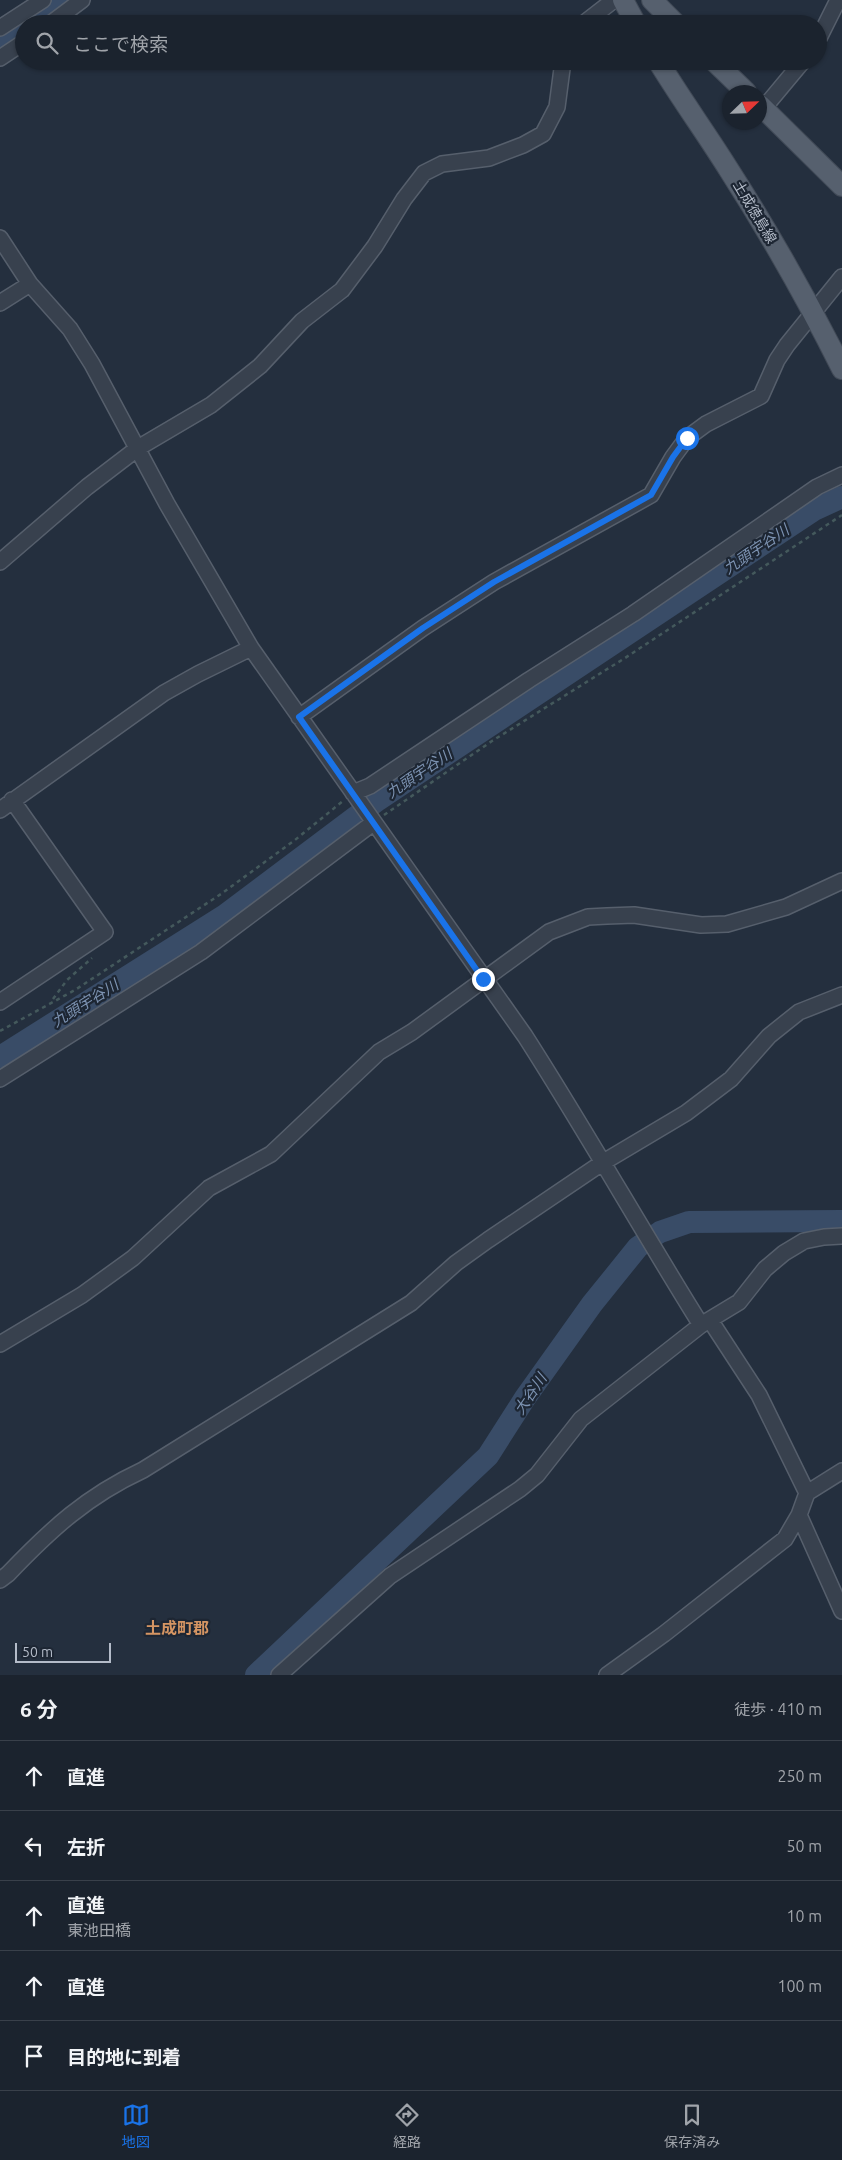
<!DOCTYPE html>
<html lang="ja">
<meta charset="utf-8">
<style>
body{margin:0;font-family:Ubuntu,"Noto Sans JP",sans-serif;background:#242b36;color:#f1f3f6}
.compass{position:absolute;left:722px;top:85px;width:45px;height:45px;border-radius:50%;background:#1b232e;box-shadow:0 1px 4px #0004;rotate:67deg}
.scale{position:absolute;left:15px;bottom:12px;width:96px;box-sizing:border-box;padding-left:5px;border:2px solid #b4bcc9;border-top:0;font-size:14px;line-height:18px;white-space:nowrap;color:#b4bcc9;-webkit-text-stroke:4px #1d2633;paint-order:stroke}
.stop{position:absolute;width:15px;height:15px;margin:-11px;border:4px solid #1a73e8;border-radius:50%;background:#fff}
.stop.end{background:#1a73e8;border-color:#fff;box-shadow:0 1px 5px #0008}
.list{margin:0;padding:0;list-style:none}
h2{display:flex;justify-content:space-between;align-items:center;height:65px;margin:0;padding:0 20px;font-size:21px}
h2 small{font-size:16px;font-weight:400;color:#a0a4aa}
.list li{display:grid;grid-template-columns:32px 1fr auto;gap:15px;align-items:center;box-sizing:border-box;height:70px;padding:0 20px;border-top:1px solid #39404a}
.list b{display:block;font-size:19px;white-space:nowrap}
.list p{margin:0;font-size:16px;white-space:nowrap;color:#a0a4aa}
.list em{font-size:16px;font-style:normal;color:#a0a4aa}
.icon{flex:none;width:28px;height:28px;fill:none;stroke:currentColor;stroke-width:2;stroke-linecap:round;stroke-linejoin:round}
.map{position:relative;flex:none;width:842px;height:1675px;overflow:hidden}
.search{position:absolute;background:#1b232e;box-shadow:0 1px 4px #0004;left:15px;right:15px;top:15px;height:55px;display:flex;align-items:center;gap:12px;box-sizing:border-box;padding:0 18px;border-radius:28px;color:#a0a4aa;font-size:19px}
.sheet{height:415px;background:#1b232e}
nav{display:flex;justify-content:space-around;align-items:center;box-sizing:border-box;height:70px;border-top:1px solid #39404a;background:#1b232e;font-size:14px;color:#a0a4aa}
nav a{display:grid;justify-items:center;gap:2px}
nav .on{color:#1a73e8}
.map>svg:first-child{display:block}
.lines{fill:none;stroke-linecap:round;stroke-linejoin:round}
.river{stroke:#394c67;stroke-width:22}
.minor-casing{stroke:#565f6c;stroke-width:18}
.major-casing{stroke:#414a57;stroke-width:22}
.path{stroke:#44595c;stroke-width:2.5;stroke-dasharray:4 4;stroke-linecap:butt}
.minor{stroke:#38414e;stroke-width:15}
.major{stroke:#56606e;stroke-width:20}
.route{stroke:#1a73e8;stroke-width:6}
.labels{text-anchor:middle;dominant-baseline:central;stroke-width:4.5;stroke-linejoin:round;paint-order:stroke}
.street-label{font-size:14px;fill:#b4bcc9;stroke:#1d2633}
.water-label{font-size:15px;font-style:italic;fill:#7c92b1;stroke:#1d2633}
.quarter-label{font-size:16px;font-weight:bold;fill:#d59563;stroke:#1d2633}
</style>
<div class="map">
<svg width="842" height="1675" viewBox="0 0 842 1675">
<rect width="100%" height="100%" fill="#242f3e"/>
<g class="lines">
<path class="river" d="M31 24 65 0
M0 45 24 29
M0 1057 225 915 378 800 814 510 842 497
M256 1675 488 1456 525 1398 592 1304 638 1247 660 1232 689 1222 842 1221"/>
<g class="minor-casing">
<path id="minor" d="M50 24 82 0
M583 24 614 0
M0 28 43 0
M818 40 838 0
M0 58 24 42
M763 109 803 61
M0 238 30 284 70 329 92 364 167 504 251 648 525 1036C586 1131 641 1229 701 1325
M0 303 30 284
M0 562 87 487 138 448 211 405 260 366 302 321 342 290 375 246 404 199 424 173 442 164 489 158 523 145 543 134 557 107 563 61
M299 717 423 628 494 582 651 495 673 457 687 438 706 424 761 396 777 360 787 345 842 277
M353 793 370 786 529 680 633 614 817 487 842 475
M0 810 164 693 198 674 251 648
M0 1002 105 932 12 800
M0 1079 201 952 373 823
M710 1320 759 1395 807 1493
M0 1344 82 1295 133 1258 209 1188 271 1154 379 1052 412 1032 549 932 588 917 607 916 634 915 701 925 727 924 786 907 842 881
M799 1515 842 1611
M0 1580 8 1574C51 1529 87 1496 143 1470L411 1303 456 1263 488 1240 602 1163 686 1113 731 1079 769 1036 799 1012 842 995
M279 1675 390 1576 520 1489 537 1475 581 1419 701 1325 739 1302 765 1269 784 1253 804 1241 824 1237 842 1236
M607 1675 664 1634 785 1539 799 1515 807 1493 842 1471"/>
</g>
<g class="major-casing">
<path id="major" d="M623 0 636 24
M652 0 676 24
M658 61C681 99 706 133 729 170 770 234 808 301 842 369
M714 61 746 92
M760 105 842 186"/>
</g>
<path class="path" d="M384 815 492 741 625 658 842 515
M53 999 67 980 92 958
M0 1031 75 990 221 894 295 840 343 801"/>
<use href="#minor" class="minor"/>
<use href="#major" class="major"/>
</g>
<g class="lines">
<path class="route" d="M483 979 299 717 423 628 494 582 651 495 673 457 687 438"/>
</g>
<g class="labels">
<g class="street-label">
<text transform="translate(755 212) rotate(59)">土成徳島線</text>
</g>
<g class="water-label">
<text transform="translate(756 549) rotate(-34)">九頭宇谷川</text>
<text transform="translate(419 773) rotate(-34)">九頭宇谷川</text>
<text transform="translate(85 1003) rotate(-32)">九頭宇谷川</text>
<text transform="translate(530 1394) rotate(-56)">大谷川</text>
</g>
<g class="quarter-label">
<text x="177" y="1628">土成町郡</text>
</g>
</g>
</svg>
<svg class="compass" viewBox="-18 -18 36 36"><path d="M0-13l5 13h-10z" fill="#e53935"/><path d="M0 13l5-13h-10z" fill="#a0a4aa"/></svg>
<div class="scale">50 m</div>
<div class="stop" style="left:687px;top:438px"></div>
<div class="stop end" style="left:483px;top:979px"></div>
<div class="search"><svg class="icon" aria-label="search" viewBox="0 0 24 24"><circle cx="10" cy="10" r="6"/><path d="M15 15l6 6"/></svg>ここで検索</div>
</div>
<section class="sheet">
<h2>6 分<small>徒歩 · 410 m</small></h2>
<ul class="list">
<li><svg class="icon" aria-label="ahead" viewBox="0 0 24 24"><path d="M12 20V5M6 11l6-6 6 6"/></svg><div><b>直進</b></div><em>250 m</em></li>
<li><svg class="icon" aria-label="left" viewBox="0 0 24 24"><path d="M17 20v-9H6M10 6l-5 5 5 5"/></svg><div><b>左折</b></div><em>50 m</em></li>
<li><svg class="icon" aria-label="ahead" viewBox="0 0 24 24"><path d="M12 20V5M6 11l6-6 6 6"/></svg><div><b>直進</b><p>東池田橋</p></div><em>10 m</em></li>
<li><svg class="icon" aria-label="ahead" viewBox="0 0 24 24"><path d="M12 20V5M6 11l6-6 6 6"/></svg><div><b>直進</b></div><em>100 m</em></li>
<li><svg class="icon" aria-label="arrive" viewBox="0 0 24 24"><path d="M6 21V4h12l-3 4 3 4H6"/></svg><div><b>目的地に到着</b></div></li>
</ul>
</section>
<nav>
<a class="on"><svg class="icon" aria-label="map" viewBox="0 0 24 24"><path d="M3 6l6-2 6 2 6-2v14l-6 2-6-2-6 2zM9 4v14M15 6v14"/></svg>地図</a>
<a><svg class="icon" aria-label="directions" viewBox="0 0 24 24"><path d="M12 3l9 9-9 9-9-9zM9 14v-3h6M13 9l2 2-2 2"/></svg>経路</a>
<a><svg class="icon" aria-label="saved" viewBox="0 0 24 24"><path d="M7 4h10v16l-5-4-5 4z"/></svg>保存済み</a>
</nav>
